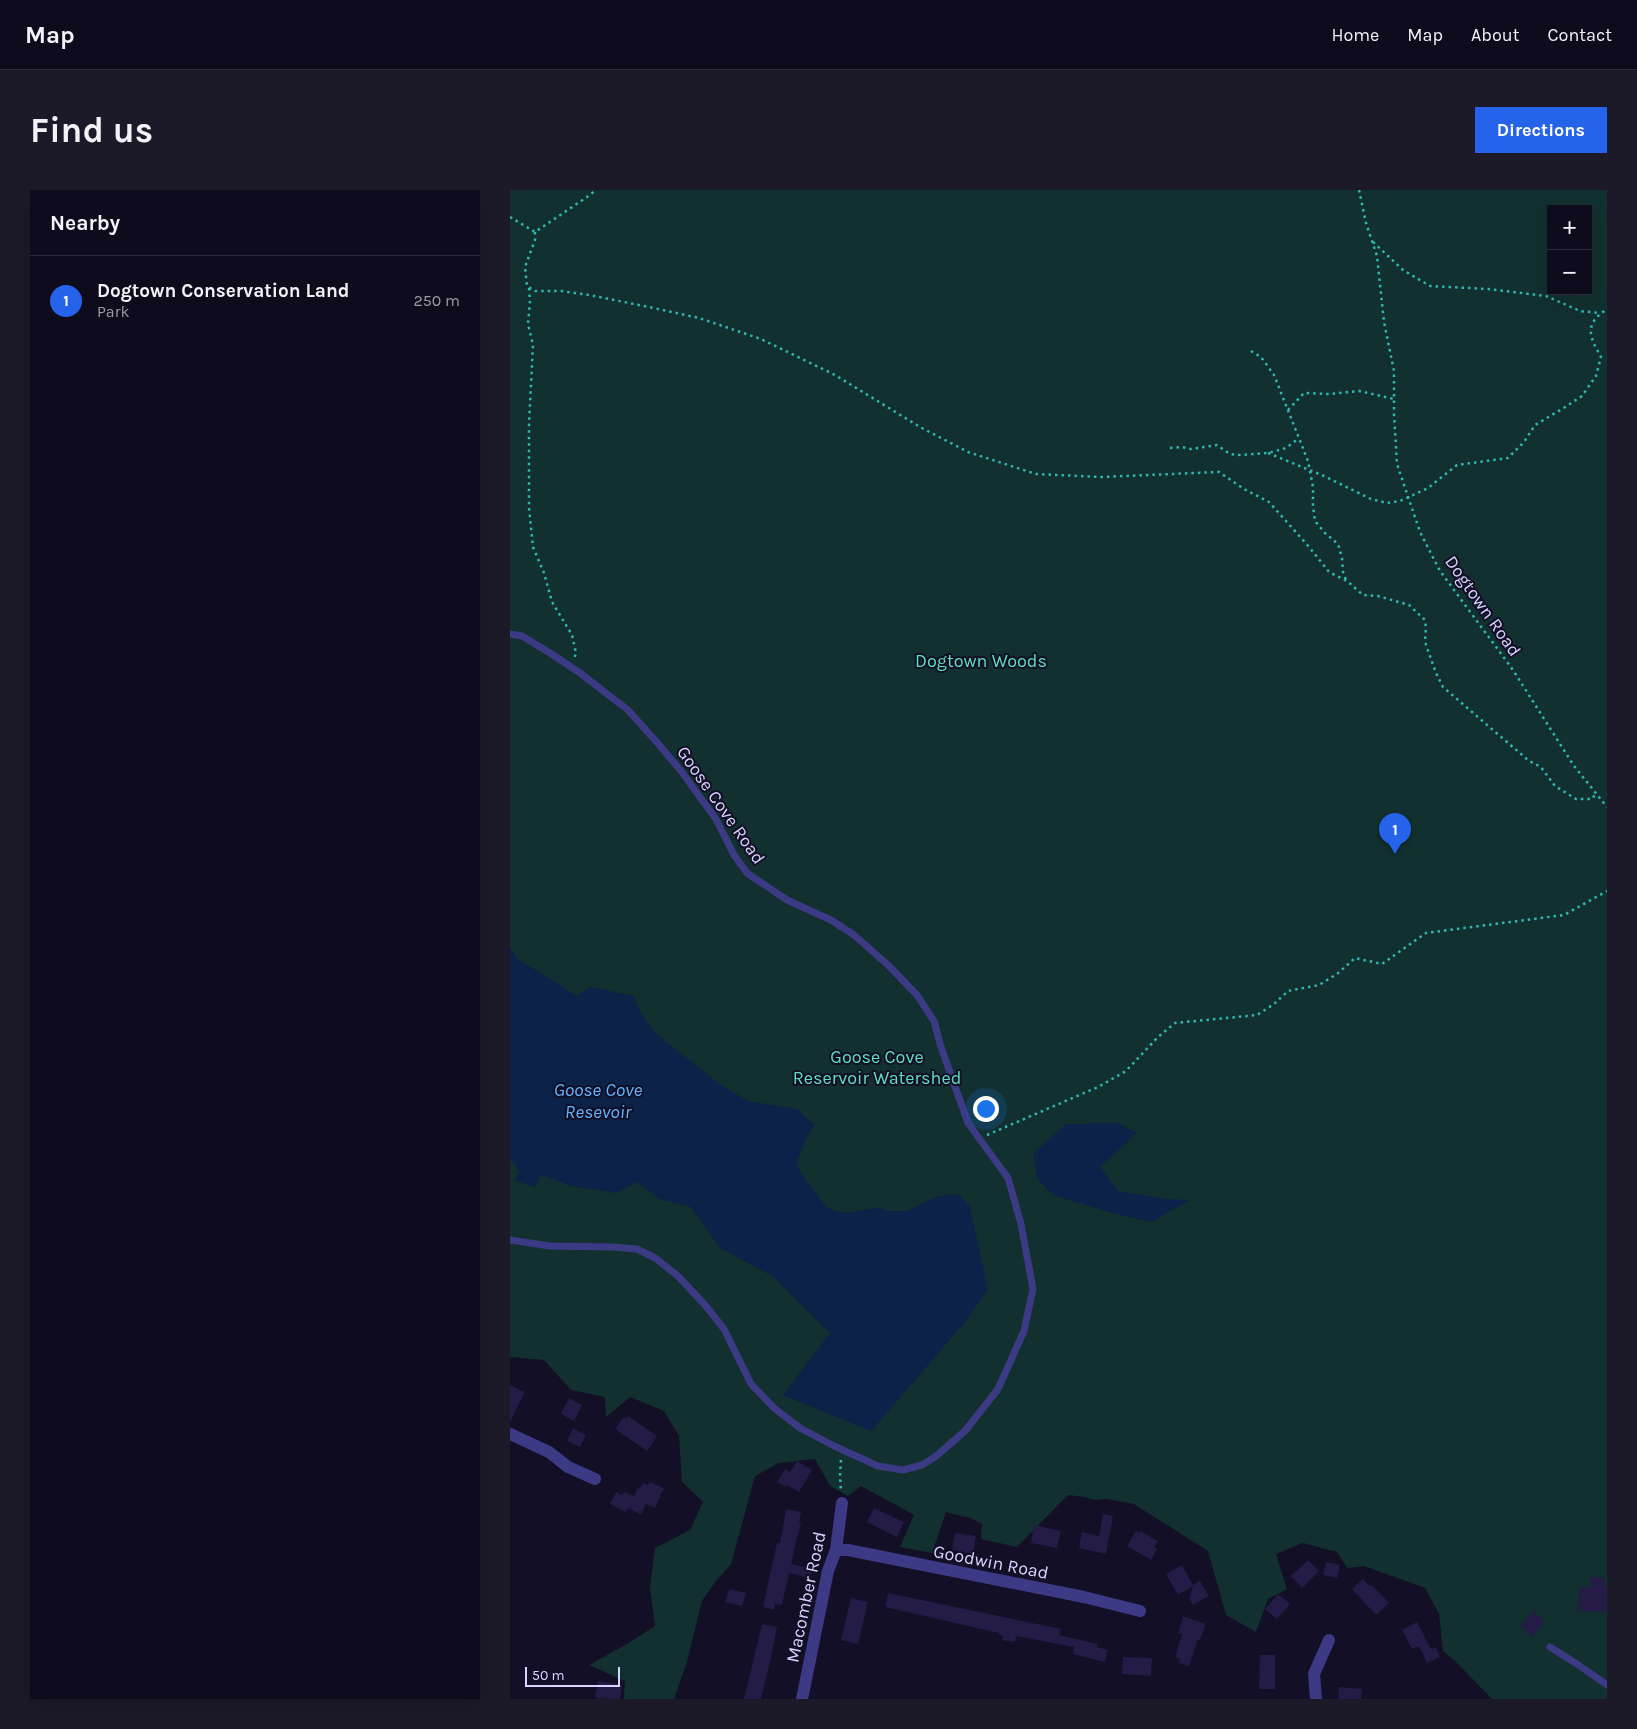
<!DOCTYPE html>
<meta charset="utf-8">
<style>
body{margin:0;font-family:Karla,sans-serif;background:#1c1929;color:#f1f3f6}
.controls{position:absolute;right:15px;top:15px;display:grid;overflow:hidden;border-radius:0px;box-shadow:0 5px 20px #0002}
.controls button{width:45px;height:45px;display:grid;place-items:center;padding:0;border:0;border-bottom:1px solid #2e2b3b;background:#0e0b1c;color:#f1f3f6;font:25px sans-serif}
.scale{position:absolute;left:15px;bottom:12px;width:95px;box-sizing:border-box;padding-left:5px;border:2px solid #d9d4ff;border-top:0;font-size:14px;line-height:18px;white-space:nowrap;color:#d9d4ff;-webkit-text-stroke:4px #130f26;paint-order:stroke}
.you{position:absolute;left:475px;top:918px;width:18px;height:18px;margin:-12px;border:4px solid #fff;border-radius:50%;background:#1a73e8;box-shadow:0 0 0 8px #1a73e833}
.badge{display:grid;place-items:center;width:32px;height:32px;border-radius:50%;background:#2563eb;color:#fff;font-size:16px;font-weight:700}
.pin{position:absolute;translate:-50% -41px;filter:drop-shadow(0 1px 2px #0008)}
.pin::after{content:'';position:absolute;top:26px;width:18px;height:15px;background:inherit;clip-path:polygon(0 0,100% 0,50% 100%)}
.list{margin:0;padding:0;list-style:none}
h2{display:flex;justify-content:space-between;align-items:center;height:65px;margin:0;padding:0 20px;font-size:21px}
h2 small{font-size:16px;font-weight:400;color:#9b9ba3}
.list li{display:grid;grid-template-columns:32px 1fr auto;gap:15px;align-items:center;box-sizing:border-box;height:90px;padding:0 20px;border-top:1px solid #2e2b3b}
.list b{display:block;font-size:19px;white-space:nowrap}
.list p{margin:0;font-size:16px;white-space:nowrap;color:#9b9ba3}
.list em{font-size:16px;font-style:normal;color:#9b9ba3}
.map{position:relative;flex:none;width:1097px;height:1509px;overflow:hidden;border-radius:0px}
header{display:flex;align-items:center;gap:30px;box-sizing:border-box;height:70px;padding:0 25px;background:#0e0b1c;border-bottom:1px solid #2e2b3b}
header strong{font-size:24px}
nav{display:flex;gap:28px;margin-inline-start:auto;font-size:18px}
.intro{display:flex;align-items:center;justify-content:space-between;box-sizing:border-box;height:120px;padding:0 30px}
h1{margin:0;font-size:35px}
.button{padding:12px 22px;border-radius:0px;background:#2563eb;color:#fff;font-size:18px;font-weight:700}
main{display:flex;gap:30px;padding:0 30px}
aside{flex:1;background:#0e0b1c;border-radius:0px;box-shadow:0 5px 20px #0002}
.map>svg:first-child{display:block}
.green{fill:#12302f;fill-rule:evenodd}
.water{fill:#0c2248}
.building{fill:#241b47}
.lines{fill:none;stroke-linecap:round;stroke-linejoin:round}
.path{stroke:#2fb8b0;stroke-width:2.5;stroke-dasharray:2.5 4;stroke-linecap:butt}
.service{stroke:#3d3a85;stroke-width:7}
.minor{stroke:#3d3a85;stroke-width:12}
.labels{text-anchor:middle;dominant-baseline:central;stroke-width:4;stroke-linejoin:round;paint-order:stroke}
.street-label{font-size:18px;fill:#d9d4ff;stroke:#130f26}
.park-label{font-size:18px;fill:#5fe0c0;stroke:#130f26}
.water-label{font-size:19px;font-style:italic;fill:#62b6ff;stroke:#130f26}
</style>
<header>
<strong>Map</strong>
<nav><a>Home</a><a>Map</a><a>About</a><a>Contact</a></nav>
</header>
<div class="intro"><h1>Find us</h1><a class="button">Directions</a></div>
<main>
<aside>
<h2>Nearby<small></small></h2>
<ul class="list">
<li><span class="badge">1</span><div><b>Dogtown Conservation Land</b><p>Park</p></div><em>250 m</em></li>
</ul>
</aside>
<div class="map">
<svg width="1097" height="1509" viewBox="0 0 1097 1509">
<rect width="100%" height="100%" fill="#130f26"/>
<path class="green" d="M0 0H1097V1509H982L945 1471 933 1461 929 1424 915 1398 854 1376 837 1378 827 1362 793 1353 766 1364 777 1399 758 1409 746 1442 716 1425 698 1361 624 1314 597 1309 585 1310 575 1307 558 1305 507 1357 471 1349 472 1334 460 1328 436 1322 422 1363 390 1357 404 1325 351 1296 338 1306 320 1296 305 1269 269 1273 245 1286 221 1374 206 1391 192 1411 177 1472 164 1509H114L115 1491 79 1475 117 1454 145 1436 140 1397 145 1358 180 1340 193 1312 172 1292 169 1246 154 1221 120 1207 96 1227 95 1207 61 1200 34 1170 0 1167ZM1041 19H1078V101H1041Z"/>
<path class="water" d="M0 756 6 768 67 806 81 797 124 806 130 822 145 843 211 895 238 911 287 919 305 935 297 947 287 971 290 982 317 1018 334 1023 370 1017 378 1021H397L426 1007 442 1004 450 1006 460 1017 478 1100 455 1132 361 1241 273 1205 320 1143 262 1086 210 1058 181 1017 149 1009 127 992 106 1003 62 996 31 985 26 997 4 990 10 981 0 969Z
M608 933 627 943 590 977 608 1001 655 1009 680 1010 641 1032 602 1023 543 1005 528 990 523 964 556 934Z"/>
<path class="building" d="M0 1195 15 1202 0 1232Z
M59 1208 72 1215 64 1231 51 1224Z
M118 1226 147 1246 137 1261 105 1239 114 1227 116 1229Z
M63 1238 76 1245 70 1257 57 1251Z
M287 1271 302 1280 289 1302 277 1295 276 1297 267 1292 275 1279 280 1282Z
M140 1292 154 1298 145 1318 136 1314 131 1325 118 1318 116 1322 100 1314 106 1302 112 1305 114 1302 124 1306 128 1297 130 1298 133 1293 138 1295Z
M364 1318 394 1332 387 1347 357 1332Z
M276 1319 291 1322 289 1332H291L288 1347H287L281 1374 302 1379 300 1388 279 1383 272 1415 265 1414 264 1420 253 1417 267 1353H270Z
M593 1324 603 1326 596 1364 569 1358 572 1342 589 1346Z
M524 1335 551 1341 547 1358 521 1353Z
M626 1341 629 1343 630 1341 648 1351 644 1357 647 1359 641 1370 617 1356Z
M445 1343 466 1346 463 1364 442 1360Z
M798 1370 809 1381 792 1398 781 1386Z
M816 1372 830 1375 827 1388 813 1385Z
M672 1375 683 1395 690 1391 699 1406 683 1415 679 1408 683 1396 668 1405 656 1384Z
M1081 1387 1095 1388 1094 1397H1097V1422L1068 1421 1069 1398H1081Z
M853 1389 860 1396 862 1395 879 1413 866 1425 842 1399Z
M219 1399 236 1403 232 1416 215 1412Z
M378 1403 551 1439 549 1445 587 1454V1457L598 1460 595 1472 563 1464 564 1457 506 1446 505 1452 492 1450 493 1446 489 1445V1443L375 1417Z
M768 1404 780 1414 767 1429 755 1419Z
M341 1408 358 1412 348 1454 331 1450Z
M1023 1421 1035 1431 1022 1447 1010 1437Z
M673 1426 696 1434 690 1450 688 1449 679 1476 668 1473 670 1469 665 1467 672 1444 668 1443Z
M907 1432 921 1459 926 1457 930 1467 917 1473 909 1456 902 1459 892 1440Z
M252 1434 267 1437 261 1468 251 1509H234Z
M750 1465H765V1499H749Z
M613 1467 642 1468 641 1486 612 1484Z
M88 1491 112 1495 110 1509 85 1508Z
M829 1497 852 1499 851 1509H828Z"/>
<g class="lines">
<path class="path" d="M849 0 856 33 867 66 874 132 884 181V224L887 274 910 342 930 381 1003 480 1064 576 1097 617
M0 27 25 42 77 7 86 0
M25 42V50L15 77 17 96 25 101H51L79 105 139 117 189 128 251 149 325 185 410 237 458 262 526 284 591 287 709 282 734 299 759 312 800 358 819 382 837 391 853 405 868 406 899 415 915 430 916 439 915 446 916 455 926 483 933 497 1019 571 1031 577 1045 596 1066 609H1082L1086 603
M863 52 893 80 920 96 978 99 1036 106 1070 121 1090 123
M19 98 20 112 18 134 23 155 19 234V318L23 357 34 383 42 412 62 445 66 463 64 469
M741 161 751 167 764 185 798 271 803 297V316L805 331 815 343 828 354 832 368 833 382 836 390
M778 220 794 203 819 204 849 201 884 209
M660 258 672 257 681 259 707 255 720 264 730 265 758 263 776 258 788 249
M758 263 814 286 861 309 877 313 890 311 918 298 947 275 998 268 1014 252 1025 235 1052 219 1072 206 1086 186 1091 167C1079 146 1074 134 1097 119
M477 945 588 897 616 881 648 847 665 833 747 825 764 814 778 801 809 795 827 784 845 768 872 774 916 743 1054 725 1097 701
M331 1270 330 1285 331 1302"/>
<path class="service" d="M0 444 12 446 40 463 70 483 118 520 151 557 171 581 206 629 224 665 237 683 277 710 321 730 344 745 378 775 407 805 424 831 431 857 458 933 498 988 511 1034 523 1099 514 1141 488 1199 455 1241 425 1267 412 1275 393 1280 368 1276 324 1256 290 1238 264 1218 241 1194 214 1139 195 1115 168 1086 145 1068 127 1059 102 1057 40 1056 0 1050
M1040 1457 1067 1474 1097 1495"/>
<path class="minor" d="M0 1244 39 1262 58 1277 85 1289
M326 1360H338L574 1407 630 1421
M292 1509 318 1381 326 1360 332 1313
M806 1509 804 1484 819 1450"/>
</g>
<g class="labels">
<g class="street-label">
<text transform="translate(973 416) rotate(55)">Dogtown Road</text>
<text transform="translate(211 615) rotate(55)">Goose Cove Road</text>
<text transform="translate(481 1372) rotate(11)">Goodwin Road</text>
<text transform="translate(296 1407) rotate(-78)">Macomber Road</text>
</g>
<g class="park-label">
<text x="471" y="471">Dogtown Woods</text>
<text x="367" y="867">Goose Cove<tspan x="367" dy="21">Reservoir Watershed</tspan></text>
</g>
<g class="water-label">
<text x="88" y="900">Goose Cove<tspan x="88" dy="22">Resevoir</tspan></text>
</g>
</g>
</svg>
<div class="controls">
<button>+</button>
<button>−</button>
</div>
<div class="scale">50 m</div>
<div class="you"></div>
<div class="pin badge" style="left:885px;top:664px">1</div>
</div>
</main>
